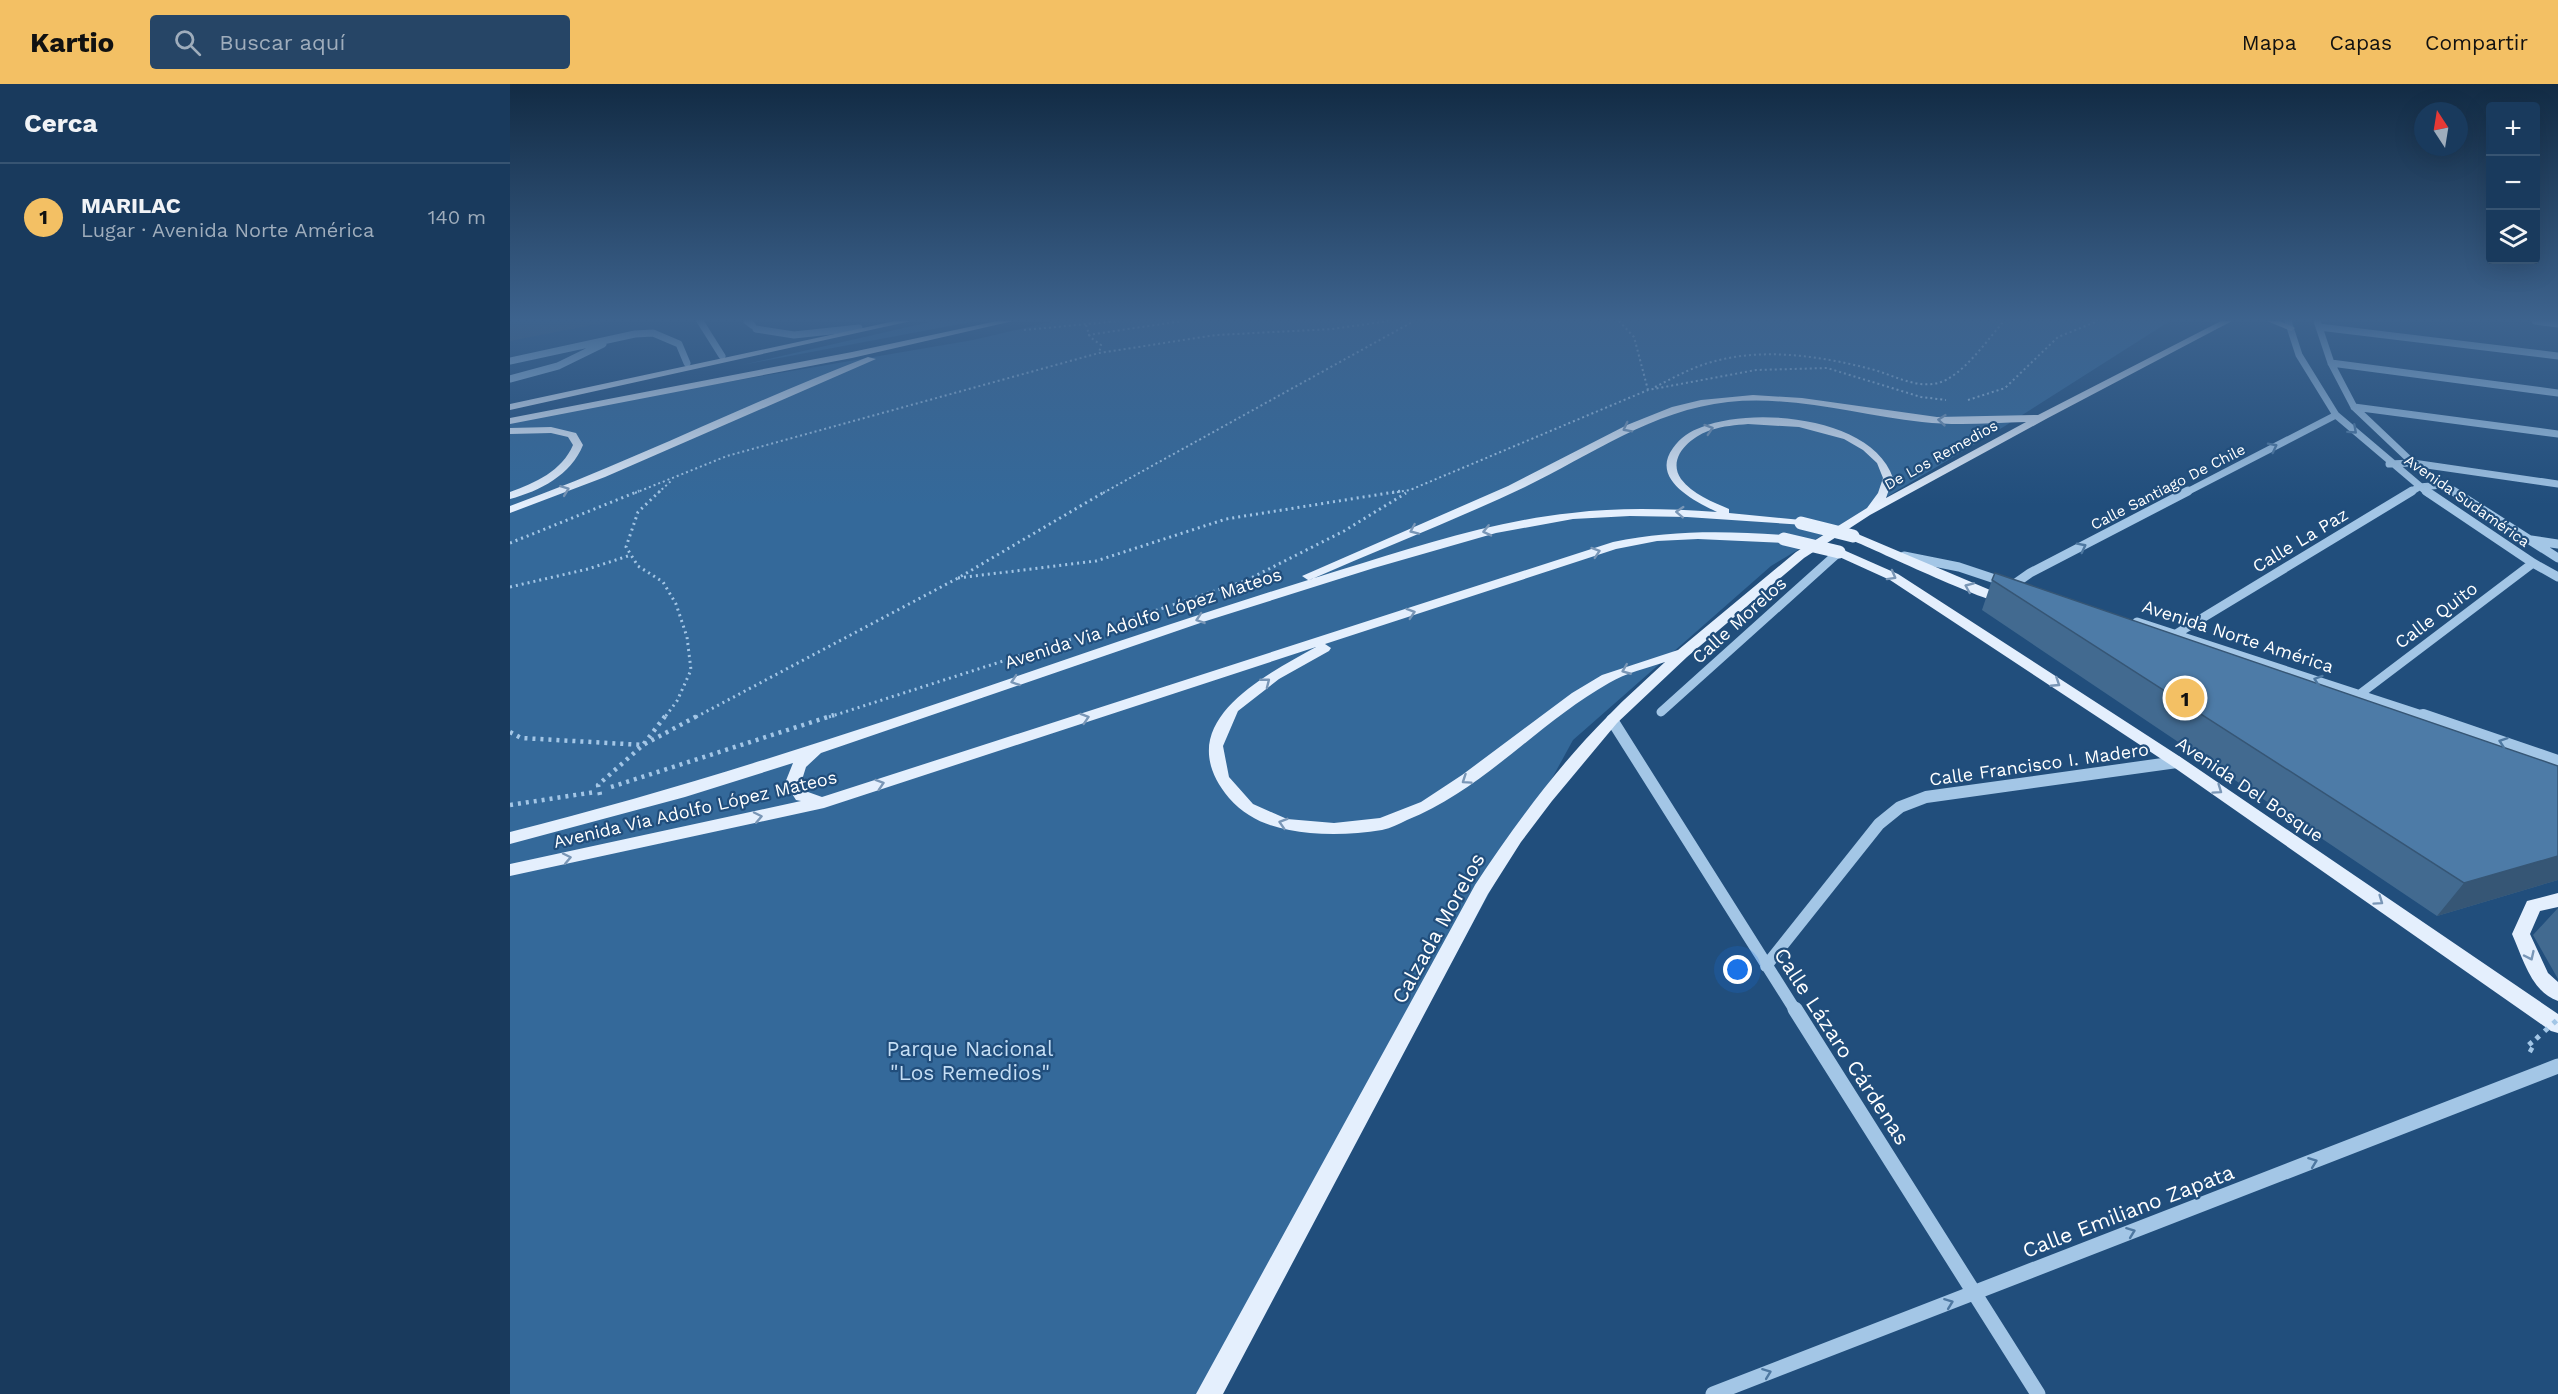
<!DOCTYPE html>
<html lang="es">
<meta charset="utf-8">
<style>
body{margin:0;font-family:"Work Sans",sans-serif;background:#264566;color:#f1f3f6}
.controls{position:absolute;right:18px;top:18px;display:grid;overflow:hidden;border-radius:6px;box-shadow:0 6px 24px #0002}
.controls button{width:54px;height:54px;display:grid;place-items:center;padding:0;border:0;border-bottom:2px solid #375472;background:#193a5d;color:#f1f3f6;font:30px sans-serif}
.compass{position:absolute;left:1904px;top:18px;width:54px;height:54px;border-radius:50%;background:#193a5d;box-shadow:0 6px 24px #0002;rotate:348deg}
.you{position:absolute;left:1228px;top:886px;width:21px;height:21px;margin:-15px;border:4px solid #fff;border-radius:50%;background:#1a73e8;box-shadow:0 0 0 9px #1a73e833}
.badge{display:grid;place-items:center;width:39px;height:39px;border-radius:50%;background:#f3c064;color:#111;font-size:20px;font-weight:700}
.pin{position:absolute;translate:-50% -50%;border:3px solid #fff;box-shadow:0 2px 6px #0006}
.list{margin:0;padding:0;list-style:none}
h2{display:flex;justify-content:space-between;align-items:center;height:78px;margin:0;padding:0 24px;font-size:26px}
h2 small{font-size:20px;font-weight:400;color:#9fadbc}
.list li{display:grid;grid-template-columns:39px 1fr auto;gap:18px;align-items:center;box-sizing:border-box;height:108px;padding:0 24px;border-top:2px solid #375472}
.list b{display:block;font-size:22px;white-space:nowrap}
.list p{margin:0;font-size:20px;white-space:nowrap;color:#9fadbc}
.list em{font-size:20px;font-style:normal;color:#9fadbc}
.icon{flex:none;width:33px;height:33px;fill:none;stroke:currentColor;stroke-width:2;stroke-linecap:round;stroke-linejoin:round}
.map{position:relative;flex:none;width:2048px;height:1310px;overflow:hidden}
header{display:flex;align-items:center;gap:36px;box-sizing:border-box;height:84px;padding:0 30px;background:#f3c064;color:#111}
header strong{font-size:28px}
nav{display:flex;gap:33px;margin-inline-start:auto;font-size:21px}
.search{width:420px;height:54px;background:#264566;display:flex;align-items:center;gap:15px;box-sizing:border-box;padding:0 21px;border-radius:6px;color:#9fadbc;font-size:22px}
main{display:flex}
aside{flex:1;background:#193a5d}
.map>svg:first-child{display:block}
.green{fill:#34699a}
.lines{fill:none;stroke-linecap:round;stroke-linejoin:round}
.path-far3{stroke:#a3c6e6;stroke-width:2;stroke-dasharray:2 3;stroke-linecap:butt}
.path-far2{stroke:#a3c6e6;stroke-width:3;stroke-dasharray:2 4;stroke-linecap:butt}
.path-far1{stroke:#a3c6e6;stroke-width:4.5;stroke-dasharray:3 5;stroke-linecap:butt}
.path{stroke:#a3c6e6;stroke-width:5;stroke-dasharray:4.5 7;stroke-linecap:butt}
.minor-far3{stroke:#a3c6e6;stroke-width:7}
.minor-far2{stroke:#a3c6e6;stroke-width:9}
.minor-far1{stroke:#a3c6e6;stroke-width:12}
.minor{stroke:#a3c6e6;stroke-width:15}
.major{fill:#e4effd;fill-rule:evenodd}
.path-bridge{stroke:#a3c6e6;stroke-width:5;stroke-dasharray:4.5 7;stroke-linecap:butt}
.major-bridge{stroke:#e4effd;stroke-width:13}
.wall{fill:#426a90}
.shaded-wall{fill:#365675}
.building{fill:#4d7ba7;stroke:#365675;stroke-width:1.5}
.oneway{stroke:#7996b6}
.oneway2{stroke:#4e78a1}
.labels{text-anchor:middle;dominant-baseline:central;stroke-width:4.5;stroke-linejoin:round;paint-order:stroke}
.far-street-label{font-size:15px;fill:#fff;stroke:#214e7c}
.street-label{font-size:18px;fill:#fff;stroke:#214e7c}
.near-street-label{font-size:21px;fill:#fff;stroke:#214e7c}
.near-park-label{font-size:21px;fill:#c6dff5;stroke:#214e7c}
</style>
<header>
<strong>Kartio</strong>
<div class="search"><svg class="icon" aria-label="search" viewBox="0 0 24 24"><circle cx="10" cy="10" r="6"/><path d="M15 15l6 6"/></svg>Buscar aquí</div>
<nav><a>Mapa</a><a>Capas</a><a>Compartir</a></nav>
</header>
<main>
<aside>
<h2>Cerca<small></small></h2>
<ul class="list">
<li><span class="badge">1</span><div><b>MARILAC</b><p>Lugar · Avenida Norte América</p></div><em>140 m</em></li>
</ul>
</aside>
<div class="map">
<svg width="2048" height="1310" viewBox="0 0 2048 1310">
<rect width="100%" height="100%" fill="#214e7c"/>
<path class="green" d="M424 237H466L232 281Z
M544 237H1660L1495 342 1261 482 1063 656 705 1310H0V335L463 256Z"/>
<g class="lines">
<path class="path-far3" d="M1109 237 1124 253 1138 306
M576 241 580 253 591 261 589 269
M514 246 609 237
M578 251 672 237
M1145 303C1161 295 1177 286 1195 280 1247 263 1305 271 1357 284 1380 289 1404 305 1428 299 1452 293 1478 255 1494 237
M1458 316 1495 304 1548 253 1588 237
M125 409 217 372 589 269 706 251 822 245 878 237
M148 409 161 397 160 395
M593 409 904 237
M882 409 900 406 1138 306 1246 286 1317 284 1411 313 1436 316"/>
<path class="path-far2" d="M150 407 128 428 116 463 128 482 153 498 166 520 177 553 181 586 167 617 155 633
M0 459 129 407
M448 494 586 477 716 435 891 407
M0 503 78 485 121 471
M623 534 735 497 834 447 896 409
M186 633 448 494 596 407
M319 633 574 551"/>
<path class="path-far1" d="M0 648 11 654 133 661 156 631
M101 703 324 631
M90 711 88 701 133 661 189 631
M0 721 85 708"/>
<path class="path" d="M2023 967 2016 963 2026 955"/>
<path class="minor-far3" d="M190 237 212 272
M237 237 242 241
M1778 237 1789 271 1826 331 1918 409
M1807 237 1821 279 1844 323 1903 379 1945 409
M2025 237 2048 240
M1809 243 2048 272
M246 245 284 251 349 244
M0 277 125 250 143 249 169 260 177 279
M1821 279 2048 309
M0 295 48 282 93 260
M1844 323 2048 350
M1879 380 1903 379 2048 400
M1675 409 1826 331
M1899 409 1909 403 1933 401"/>
<path class="minor-far2" d="M1916 407 2023 479 2048 493
M1943 407 2048 474
M2021 456 2048 460
M1394 472 1449 483 1494 498
M1503 501 1520 489 1678 407
M1627 538 1918 633
M1666 550 1902 407
M1850 610 2023 479
M1151 628 1329 468"/>
<path class="minor-far1" d="M1913 631 2048 677
M1102 636 1285 926
M1256 882 1369 740 1390 723 1416 713 1667 678"/>
<path class="minor" d="M1285 925 1528 1310
M1203 1310 2048 982"/>
<path class="major" d="M385 237H401L0 326V320Z
M487 237H503L342 274 0 340V334L342 268Z
M1711 237H1722L1536 335 1360 431 1294 474 1177 573 1107 639 1042 717 1011 758 978 810 713 1310H686L965 801C1004 742 1047 683 1098 632 1116 613 1136 596 1155 578 1137 584 1116 589 1099 599 1028 639 974 705 897 736 889 740 881 744 872 746 848 750 823 751 800 749 768 746 740 738 719 714 658 641 750 594 806 563L314 724 0 792V780L291 717 286 716 275 699 283 679 175 713 0 760V748C190 700 375 638 560 574 650 543 740 514 830 486 906 463 983 437 1062 429 1111 423 1159 425 1207 428 1184 417 1140 395 1163 364 1170 354 1180 347 1192 343 1244 322 1363 333 1383 394L1376 414 1516 338C1481 339 1447 342 1412 338 1348 331 1283 311 1218 318 1143 326 1081 371 1015 403 945 436 873 464 802 495L798 496 792 492 998 402 1117 341 1162 323 1191 316 1243 311 1292 314 1427 333 1528 331ZM1238 340 1289 343 1334 355 1353 366 1367 379 1373 394 1368 409 1357 424 1286 468 1168 566 1092 591 1062 609 952 691 911 718 870 734 824 739 777 735 743 720 719 693 713 662 728 627 769 595 819 567 821 564 815 560 1106 465 1147 457 1188 455 1274 459 1280 455 1274 451C1216 447 1160 446 1103 458L312 713 298 708 291 699 296 683 311 669 696 537 864 484 986 449 1063 435 1120 432 1177 433 1295 441 1297 439 1291 436 1219 429V425C1203 418 1182 410 1171 395 1156 373 1182 352 1201 346 1213 342 1226 341 1238 340Z
M1757 237H1770L1785 244 1781 247Z
M358 273 366 275 95 393 0 429V422C122 378 237 319 358 273Z
M41 343 66 349 73 361C61 391 30 407 0 415V408C25 399 52 387 63 361L58 353 41 349 0 350V344Z
M1343 448 1499 514 1500 517 1499 520C1484 523 1362 464 1339 455L1337 452Z
M1329 464 1388 490 1672 674 2048 930V949L2041 947 1662 682 1380 496 1325 471 1323 468Z
M2048 809V823L2030 827 2020 850 2038 889 2048 898V917C2021 908 2013 874 2002 850L2017 817Z"/>
<path class="path-bridge" d="M2026 955 2048 935"/>
<path class="major-bridge" d="M1291 439 1343 452
M1274 455 1329 468"/>
</g>
<path class="wall" d="M1482 496 2048 682V796L1927 832 1472 526Z
M2048 824V895L2023 851Z"/>
<path class="shaded-wall" d="M0 237H102L0 257Z
M2048 772V796L1927 832 1954 799Z"/>
<path class="building" d="M1485 489 2048 682V772L1954 799 1482 496Z"/>
<defs><path id="oneway-chevron" d="M-2-3.5L2.5 0L-2 3.5" fill="none" stroke-width="1.6" stroke-linecap="round" stroke-linejoin="round" transform="scale(1.5)"/></defs>
<g class="oneway">
<use href="#oneway-chevron" transform="translate(1432 336) rotate(-175)"/>
<use href="#oneway-chevron" transform="translate(1117 344) rotate(153)"/>
<use href="#oneway-chevron" transform="translate(1199 345) rotate(-18)"/>
<use href="#oneway-chevron" transform="translate(55 406) rotate(-21)"/>
<use href="#oneway-chevron" transform="translate(1170 428) rotate(-177)"/>
<use href="#oneway-chevron" transform="translate(904 446) rotate(157)"/>
<use href="#oneway-chevron" transform="translate(977 447) rotate(167)"/>
<use href="#oneway-chevron" transform="translate(1086 468) rotate(-18)"/>
<use href="#oneway-chevron" transform="translate(1382 492) rotate(29)"/>
<use href="#oneway-chevron" transform="translate(1459 503) rotate(-157)"/>
<use href="#oneway-chevron" transform="translate(901 529) rotate(-18)"/>
<use href="#oneway-chevron" transform="translate(690 535) rotate(161)"/>
<use href="#oneway-chevron" transform="translate(1116 586) rotate(158)"/>
<use href="#oneway-chevron" transform="translate(505 597) rotate(161)"/>
<use href="#oneway-chevron" transform="translate(756 598) rotate(-38)"/>
<use href="#oneway-chevron" transform="translate(1546 599) rotate(33)"/>
<use href="#oneway-chevron" transform="translate(575 634) rotate(-18)"/>
<use href="#oneway-chevron" transform="translate(956 696) rotate(146)"/>
<use href="#oneway-chevron" transform="translate(370 700) rotate(-18)"/>
<use href="#oneway-chevron" transform="translate(1708 706) rotate(35)"/>
<use href="#oneway-chevron" transform="translate(248 733) rotate(-12)"/>
<use href="#oneway-chevron" transform="translate(773 739) rotate(-163)"/>
<use href="#oneway-chevron" transform="translate(57 774) rotate(-12)"/>
<use href="#oneway-chevron" transform="translate(1869 817) rotate(35)"/>
<use href="#oneway-chevron" transform="translate(2020 872) rotate(65)"/>
</g>
<g class="oneway2">
<use href="#oneway-chevron" transform="translate(1843 346) rotate(42)"/>
<use href="#oneway-chevron" transform="translate(1763 363) rotate(-27)"/>
<use href="#oneway-chevron" transform="translate(1572 463) rotate(-27)"/>
<use href="#oneway-chevron" transform="translate(1808 596) rotate(-162)"/>
<use href="#oneway-chevron" transform="translate(1993 658) rotate(-161)"/>
<use href="#oneway-chevron" transform="translate(1803 1078) rotate(-21)"/>
<use href="#oneway-chevron" transform="translate(1621 1148) rotate(-21)"/>
<use href="#oneway-chevron" transform="translate(1439 1219) rotate(-21)"/>
<use href="#oneway-chevron" transform="translate(1257 1289) rotate(-21)"/>
</g>
<linearGradient id="sky" x2="0" y2="1"><stop stop-color="#122b44"/><stop offset="0.56" stop-color="#3d638e"/><stop offset="1" stop-color="#3d638e" stop-opacity="0"/></linearGradient>
<rect width="2048" height="421" fill="url(#sky)"/>
<g class="labels">
<g class="far-street-label">
<text transform="translate(1431 371) rotate(-29)">De Los Remedios</text>
<text transform="translate(1658 403) rotate(-27)">Calle Santiago De Chile</text>
<text transform="translate(1957 417) rotate(35)">Avenida Sudamérica</text>
</g>
<g class="street-label">
<text transform="translate(1790 456) rotate(-31)">Calle La Paz</text>
<text transform="translate(1926 531) rotate(-37)">Calle Quito</text>
<text transform="translate(633 534) rotate(-18)">Avenida Via Adolfo López Mateos</text>
<text transform="translate(1229 536) rotate(-42)">Calle Morelos</text>
<text transform="translate(1728 552) rotate(18)">Avenida Norte América</text>
<text transform="translate(1529 680) rotate(-8)">Calle Francisco I. Madero</text>
<text transform="translate(1740 705) rotate(34)">Avenida Del Bosque</text>
<text transform="translate(185 725) rotate(-13)">Avenida Via Adolfo López Mateos</text>
</g>
<g class="near-street-label">
<text transform="translate(928 844) rotate(-61)">Calzada Morelos</text>
<text transform="translate(1332 962) rotate(57)">Calle Lázaro Cárdenas</text>
<text transform="translate(1618 1127) rotate(-21)">Calle Emiliano Zapata</text>
</g>
<g class="near-park-label">
<text x="460" y="964">Parque Nacional<tspan x="460" dy="24">"Los Remedios"</tspan></text>
</g>
</g>
</svg>
<div class="controls">
<button>+</button>
<button>−</button>
<button><svg class="icon" aria-label="layers" viewBox="0 0 24 24"><path d="M12 4l9 5-9 5-9-5zM3 14l9 5 9-5"/></svg></button>
</div>
<svg class="compass" viewBox="-18 -18 36 36"><path d="M0-13l5 13h-10z" fill="#e53935"/><path d="M0 13l5-13h-10z" fill="#9fadbc"/></svg>
<div class="you"></div>
<div class="pin badge" style="left:1675px;top:614px">1</div>
</div>
</main>
